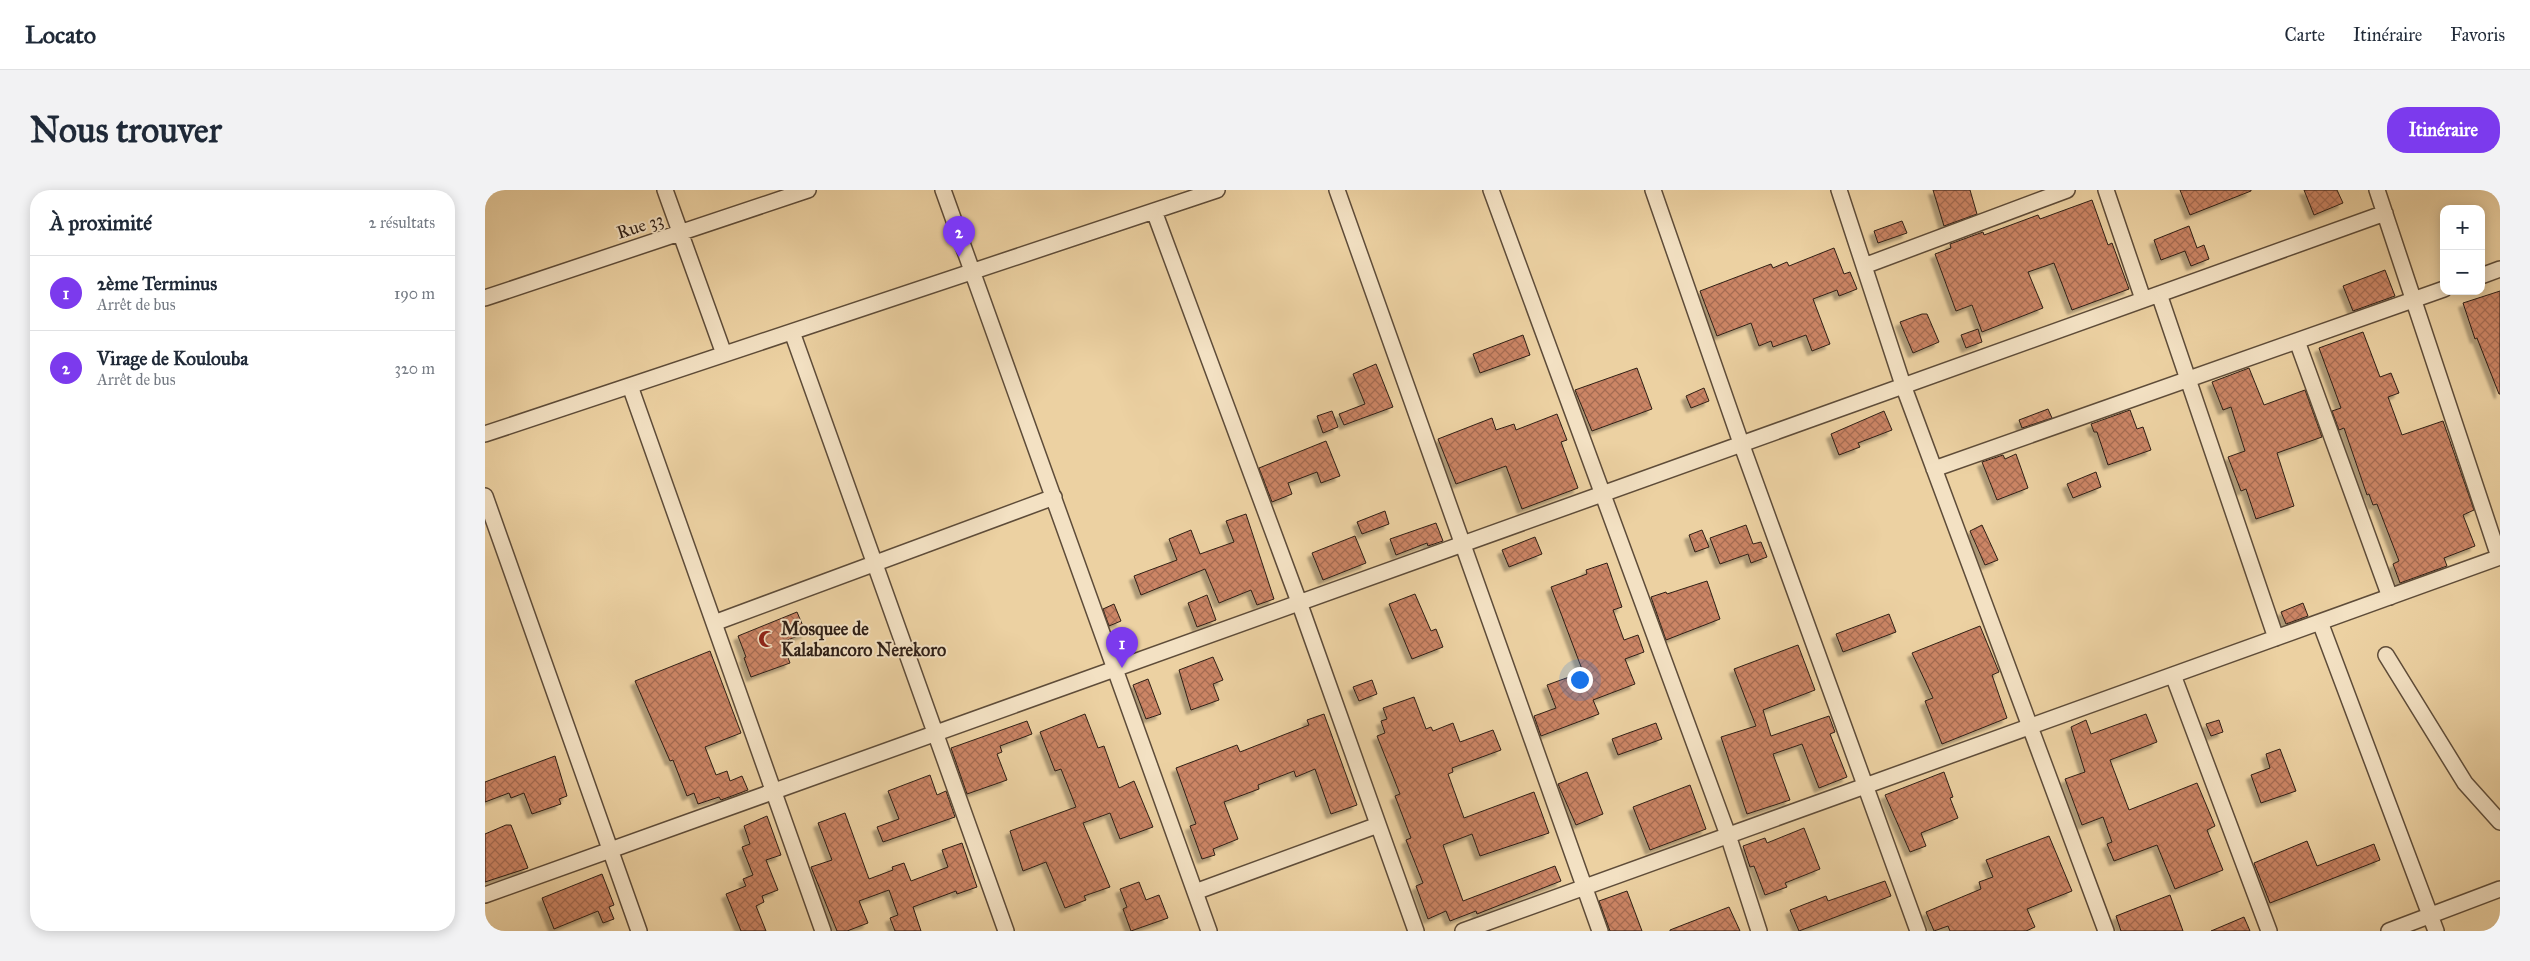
<!DOCTYPE html>
<html lang="fr">
<meta charset="utf-8">
<style>
body{margin:0;font-family:"IM FELL Great Primer",serif;background:#f2f2f3;color:#1f2937}
.controls{position:absolute;right:15px;top:15px;display:grid;overflow:hidden;border-radius:10px;box-shadow:0 2px 12px #0003}
.controls button{width:45px;height:45px;display:grid;place-items:center;padding:0;border:0;border-bottom:1px solid #e0e1e3;background:#fff;color:#1f2937;font:25px sans-serif}
.you{position:absolute;left:1094px;top:489px;width:18px;height:18px;margin:-12px;border:4px solid #fff;border-radius:50%;background:#1a73e8;box-shadow:0 0 0 8px #1a73e833}
.badge{display:grid;place-items:center;width:32px;height:32px;border-radius:50%;background:#7c3aed;color:#fff;font-size:16px;font-weight:700}
.pin{position:absolute;translate:-50% -41px;filter:drop-shadow(0 1px 2px #0008)}
.pin::after{content:'';position:absolute;top:26px;width:18px;height:15px;background:inherit;clip-path:polygon(0 0,100% 0,50% 100%)}
.list{margin:0;padding:0;list-style:none}
h2{display:flex;justify-content:space-between;align-items:center;height:65px;margin:0;padding:0 20px;font-size:21px}
h2 small{font-size:16px;font-weight:400;color:#747a83}
.list li{display:grid;grid-template-columns:32px 1fr auto;gap:15px;align-items:center;box-sizing:border-box;height:75px;padding:0 20px;border-top:1px solid #e0e1e3}
.list b{display:block;font-size:19px;white-space:nowrap}
.list p{margin:0;font-size:16px;white-space:nowrap;color:#747a83}
.list em{font-size:16px;font-style:normal;color:#747a83}
.map{position:relative;flex:none;width:2015px;height:741px;overflow:hidden;border-radius:20px}
header{display:flex;align-items:center;gap:30px;box-sizing:border-box;height:70px;padding:0 25px;background:#fff;border-bottom:1px solid #e0e1e3}
header strong{font-size:24px}
nav{display:flex;gap:28px;margin-inline-start:auto;font-size:18px}
.intro{display:flex;align-items:center;justify-content:space-between;box-sizing:border-box;height:120px;padding:0 30px}
h1{margin:0;font-size:35px}
.button{padding:12px 22px;border-radius:20px;background:#7c3aed;color:#fff;font-size:18px;font-weight:700}
main{display:flex;gap:30px;padding:0 30px}
aside{flex:1;background:#fff;border-radius:20px;box-shadow:0 2px 12px #0003}
.map>svg:first-child{display:block}
.building{fill:url(#building-cross-hatch);stroke:#2f1f16;filter:url(#shadow)}
.lines{fill:none;stroke-linecap:round;stroke-linejoin:round}
.minor-casing{stroke:#5e4c39;stroke-width:18}
.minor{stroke:#f3e1c3;stroke-width:15}
.labels{text-anchor:middle;dominant-baseline:central;stroke-width:4;stroke-linejoin:round;paint-order:stroke}
.street-label{font-size:18px;fill:#2f1f16;stroke:#f3e1c3}
.poi-label{font-size:18px;font-weight:bold;fill:#2f1f16;stroke:#f3e1c3;text-anchor:start}
</style>
<header>
<strong>Locato</strong>
<nav><a>Carte</a><a>Itinéraire</a><a>Favoris</a></nav>
</header>
<div class="intro"><h1>Nous trouver</h1><a class="button">Itinéraire</a></div>
<main>
<aside>
<h2>À proximité<small>2 résultats</small></h2>
<ul class="list">
<li><span class="badge">1</span><div><b>2ème Terminus</b><p>Arrêt de bus</p></div><em>190 m</em></li>
<li><span class="badge">2</span><div><b>Virage de Koulouba</b><p>Arrêt de bus</p></div><em>320 m</em></li>
</ul>
</aside>
<div class="map">
<svg width="2015" height="741" viewBox="0 0 2015 741">
<defs>
<pattern id="building-cross-hatch" width="8" height="8" patternUnits="userSpaceOnUse" patternTransform="scale(1.25)"><rect width="8" height="8" fill="#cc8565"/><path d="M0 0l8 8M0 8l8-8" fill="none" stroke="#a66c52"/></pattern>
<filter id="shadow"><feDropShadow dx="-4.5" dy="4.5" stdDeviation="1" flood-color="#0004"/></filter>
</defs>
<rect width="100%" height="100%" fill="#ecd1a2"/>
<filter id="stains"><feTurbulence type="fractalNoise" baseFrequency=".004" numOctaves="4"/><feColorMatrix values="0 0 0 0 .2 0 0 0 0 .09 0 0 0 0 .02 0 0 0 .5 -.17"/></filter>
<radialGradient id="worn" r=".72"><stop offset=".6" stop-color="#630" stop-opacity="0"/><stop offset="1" stop-color="#630" stop-opacity=".3"/></radialGradient>
<path class="building" d="M1448 0H1485L1492 24 1459 36Z
M1695 0H1766V1L1705 25Z
M1819 0H1852L1858 13 1829 25Z
M1607 10 1623 55 1627 53 1644 99 1587 120 1569 73 1543 82 1558 118 1497 142 1487 115 1471 121 1450 64 1466 58 1465 54 1498 42 1499 45 1553 25 1555 29Z
M1417 31 1422 43 1393 53 1389 41Z
M1704 36 1712 58 1719 55 1724 69 1706 76 1700 61 1676 70 1669 50Z
M1349 58 1359 84 1365 82 1372 99 1354 106 1352 100 1328 109 1345 154 1327 161 1321 145 1288 157 1286 151 1274 156 1266 133 1232 146 1215 101 1286 74 1288 78 1302 72 1304 76Z
M1900 80 1910 106 1868 121 1858 96Z
M2015 101V204H2014L1992 148 1990 149 1978 113Z
M1437 124H1442L1454 152 1428 163 1415 132Z
M1493 139 1497 152 1481 158 1476 145Z
M1878 142 1895 187 1906 183 1914 203 1903 207 1917 245 1958 231 1989 320 1978 325 1990 356 1959 368 1962 376 1915 393 1908 374 1914 371 1892 314 1888 315 1884 304 1882 305 1859 238 1854 240 1847 221 1856 218 1834 158Z
M1038 145 1045 165 995 183 988 164Z
M891 174 908 217 859 235 854 224 880 214 868 184Z
M1152 178 1167 219 1107 241 1090 200Z
M1764 178 1779 215 1820 200 1837 247 1792 263 1809 316 1771 329 1761 299 1756 301 1743 267 1760 261 1746 217 1738 220 1727 192Z
M1219 198 1224 211 1206 218 1201 206Z
M1563 219 1567 228 1537 238 1534 230Z
M1645 220 1652 239 1658 237 1666 260 1623 275 1612 242H1609L1606 234Z
M847 221 853 237 838 243 832 226Z
M1399 221 1407 240 1373 253 1375 257 1354 265 1346 244Z
M1072 224 1082 250 1076 252 1093 298 1037 319 1021 276 971 294 953 249 1007 228 1011 240 1029 234 1031 240Z
M841 251 855 286 836 293 832 282 803 293 807 304 787 312 774 278Z
M1531 264 1543 298 1512 310 1497 272 1518 265 1520 269Z
M1611 282 1616 297 1588 308 1582 294Z
M900 321 904 334 877 344 872 332Z
M761 324 789 409 772 415 766 400 734 413 720 379 656 405 649 386 692 370 684 349 706 340 715 364 749 352 741 331Z
M951 333 958 351 943 356 942 353 911 365 905 349Z
M1261 335 1268 354 1276 352 1282 367 1266 373 1263 364 1235 374 1225 348Z
M1497 335 1513 370 1500 375 1485 341Z
M1217 340 1224 357 1210 362 1204 345Z
M870 346 881 373 838 390 827 363Z
M1050 347 1057 364 1024 377 1017 360Z
M1122 373 1137 417 1128 420 1139 450 1153 445 1159 462 1140 469 1150 494 1108 510 1114 524 1056 546 1049 526 1071 518 1062 495 1098 482 1066 397 1102 384 1101 380Z
M1222 391 1235 429 1181 450 1166 407 1181 402 1182 404Z
M930 404 946 441 951 439 958 457 927 469 904 414Z
M722 405 731 430 712 437 703 413Z
M1818 413 1823 426 1801 434 1796 422Z
M629 414 636 431 624 436 618 419Z
M312 422 321 443 297 452 305 473 266 487 259 468 261 467 253 446Z
M1404 424 1411 442 1358 462 1351 444Z
M1495 436 1514 482 1507 485 1522 528 1457 554 1440 511 1448 508 1427 463Z
M1313 455 1330 500 1278 520 1286 546 1344 526 1350 542 1345 544 1362 587 1334 598 1317 554 1288 564 1305 610 1262 624 1236 547 1271 536 1249 479Z
M225 461 256 543 220 557 231 585 242 581 245 591 257 586 263 600 236 610 234 607 213 614 209 603 202 606 188 570 185 571 150 491Z
M728 467 738 490 728 494 734 510 706 520 694 480Z
M663 489 676 524 661 529 648 495Z
M887 490 892 504 874 511 868 497Z
M929 507 941 539 946 537 948 541 968 533 975 552 1008 540 1016 560 967 578 968 582 963 584 979 628 1049 602 1064 643 995 666 987 644 958 655 978 711 1070 676 1076 691 992 724 991 721 965 731 961 721 943 729 931 696 938 693 921 650 926 648 910 606 915 604 892 546 900 543 896 531 902 529 898 518Z
M600 524 613 558 619 556 634 598 649 591 668 637 635 649 625 623 598 633 625 697 599 706 601 710 580 718 561 672 538 681 525 641 591 617 576 579 570 581 555 542Z
M839 524 872 615 846 624 830 579 811 587 809 581 773 595 774 599 739 612 753 649 728 659 730 665 717 669 705 636 711 634 691 578 752 555 755 562 824 535 822 530Z
M1661 524 1672 552 1625 570 1644 620 1712 593 1730 636 1722 640 1738 680 1690 699 1672 655 1629 671 1622 654 1627 652 1618 627 1597 635 1580 589 1600 582 1586 537 1601 530 1606 544Z
M1734 530 1738 542 1726 546 1721 534Z
M542 531 547 544 515 556 517 562 512 564 522 590 482 604 466 558Z
M1171 533 1177 549 1133 565 1127 549Z
M1795 559 1811 601 1776 613 1766 585 1785 578 1781 564Z
M70 566 82 606 74 609 76 614 47 624 39 603 26 608 24 603 0 612V592Z
M1102 582 1118 624 1091 635 1073 594Z
M1459 582 1468 607 1465 608 1473 628 1436 643 1441 656 1425 662 1400 605Z
M445 585 452 605 461 601 470 627 398 652 392 637 414 629 403 601Z
M1205 595 1221 639 1165 660 1148 617Z
M360 623 384 689 408 680 407 677 419 673 426 691 463 677 457 660 477 653 492 697 472 704 471 701 428 717 436 741H410L405 728 413 725 404 700 374 711 383 733 362 741H352L326 677 347 670 333 633Z
M282 626 296 665 281 670 293 700 277 706 279 712 271 716 281 741H256L241 704 261 696 258 689 268 685 257 657 265 654 259 636Z
M21 635H26L43 678 0 692V644Z
M1319 638 1335 679 1300 693 1302 697 1280 705 1269 676 1265 677 1258 656 1280 648 1282 653Z
M1564 646 1587 701 1542 719 1550 737 1541 741H1465L1463 736 1449 741 1441 722 1496 699 1494 692 1508 687 1501 670Z
M1822 651 1832 676 1889 654 1895 670 1785 713 1769 673Z
M117 684 129 715 124 717 129 729 118 733 113 721 69 739 57 708Z
M1400 691 1406 706 1314 741 1305 720 1341 706 1343 711Z
M654 692 661 710 674 705 683 728 646 741 638 719 642 717 635 699Z
M1142 701 1157 741H1125L1114 711Z
M1685 705 1698 741H1636L1631 726Z
M1244 717 1255 741H1185V740Z
M1759 727 1765 741H1726Z"/>
<g class="lines">
<g class="minor-casing">
<path id="minor" d="M180 0 239 164
M458 0 724 741
M852 0 1115 741
M1006 0 1243 645 1274 741
M1168 0 1256 253 1433 741
M1354 0 1418 195 1621 741
M1621 0 1658 109
M1892 0 2014 367
M669 21 814 412 931 741
M1379 76 1582 0
M1996 86 2015 79
M1674 104 1791 448
M0 108 323 0
M307 142 521 741
M1812 151 1905 407
M145 196 338 741
M0 244 732 0
M1449 279 1959 99
M0 306 154 741
M1835 432 1951 741
M229 433 569 307
M1901 465 1980 593 2015 632
M1688 485 1784 741
M710 702 893 635
M0 705 1900 23
M978 741 2015 367
M1904 741 2015 699"/>
</g>
<use href="#minor" class="minor"/>
</g>
<defs>
<g id="mosque-bare" transform="scale(1.35)"><path d="M3.5-4.9A6 6 0 1 0 3.5 4.9A5 5 0 1 1 3.5-4.9Z" fill="#8f2418" stroke="#f3e1c3" stroke-width="2.5" paint-order="stroke"/></g>
</defs>
<g fill-rule="evenodd">
<use href="#mosque-bare" x="282" y="449"/>
</g>
<g class="labels">
<g class="street-label">
<text transform="translate(155 36) rotate(-18)">Rue 33</text>
</g>
<g class="poi-label">
<text x="296" y="439">Mosquee de<tspan x="296" dy="21">Kalabancoro Nerekoro</tspan></text>
</g>
</g>
<rect width="100%" height="100%" filter="url(#stains)"/>
<rect width="100%" height="100%" fill="url(#worn)"/>
</svg>
<div class="controls">
<button>+</button>
<button>−</button>
</div>
<div class="you"></div>
<div class="pin badge" style="left:637px;top:478px">1</div>
<div class="pin badge" style="left:474px;top:67px">2</div>
</div>
</main>
